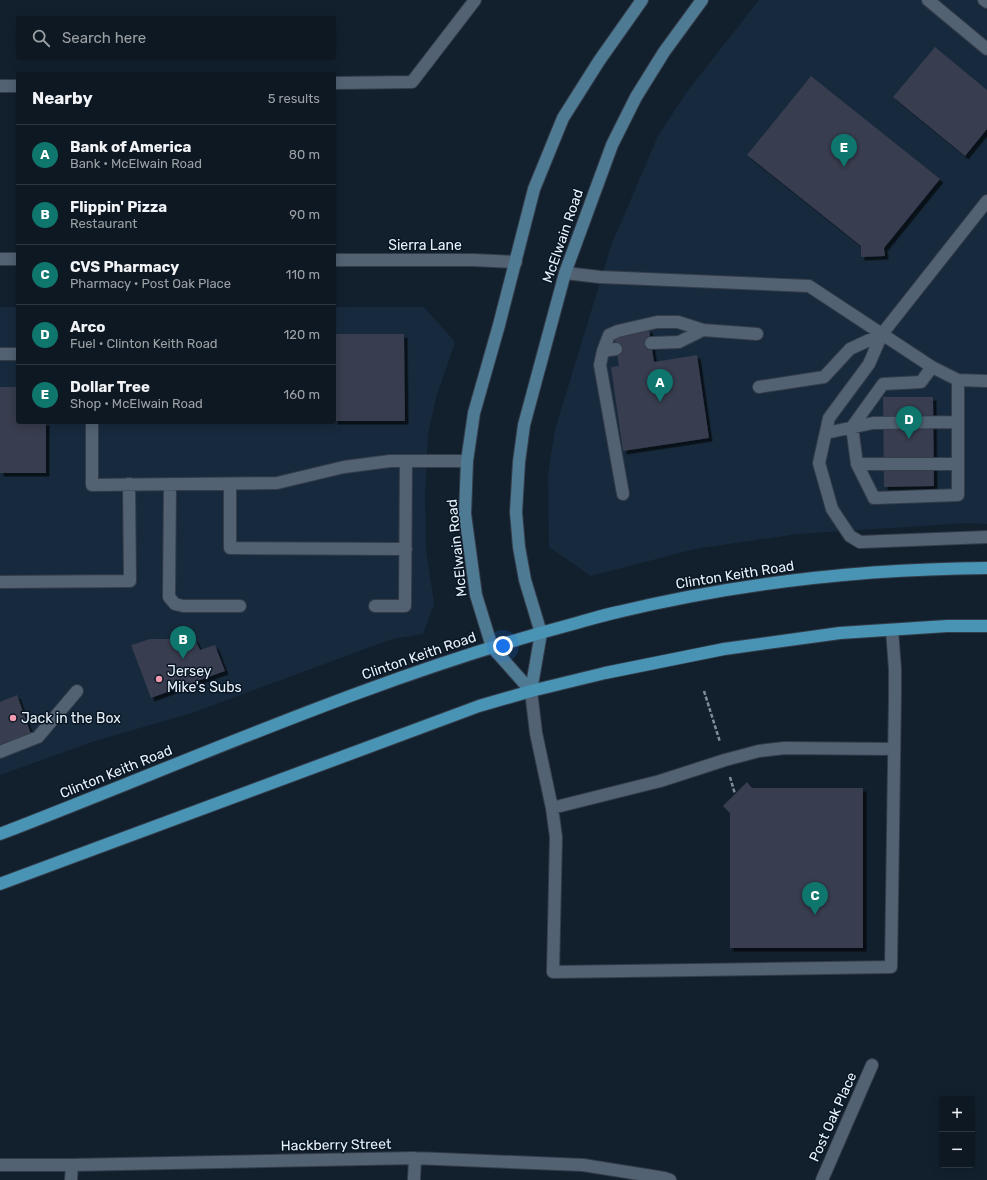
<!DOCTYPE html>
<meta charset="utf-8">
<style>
body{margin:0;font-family:Rubik,sans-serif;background:#1c252f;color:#f1f3f6}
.controls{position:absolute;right:12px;bottom:12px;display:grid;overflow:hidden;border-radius:4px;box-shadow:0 2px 10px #0003}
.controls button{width:36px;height:36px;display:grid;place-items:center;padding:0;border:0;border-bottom:1px solid #2e3740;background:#0e1822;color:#f1f3f6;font:20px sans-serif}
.you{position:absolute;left:503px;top:646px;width:14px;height:14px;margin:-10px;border:3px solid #fff;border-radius:50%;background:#1a73e8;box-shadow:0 0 0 6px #1a73e833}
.badge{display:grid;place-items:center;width:26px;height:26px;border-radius:50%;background:#0f766e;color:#fff;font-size:13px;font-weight:700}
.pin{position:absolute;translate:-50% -33px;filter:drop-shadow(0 1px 2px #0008)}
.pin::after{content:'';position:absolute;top:21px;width:14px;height:12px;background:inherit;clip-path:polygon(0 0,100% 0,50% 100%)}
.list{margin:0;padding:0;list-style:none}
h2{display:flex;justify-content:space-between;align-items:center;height:52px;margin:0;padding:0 16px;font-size:17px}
h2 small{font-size:13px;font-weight:400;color:#9ba0a5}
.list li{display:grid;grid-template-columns:26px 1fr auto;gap:12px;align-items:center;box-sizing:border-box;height:60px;padding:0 16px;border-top:1px solid #2e3740}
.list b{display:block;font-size:15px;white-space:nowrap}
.list p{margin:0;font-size:13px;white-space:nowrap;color:#9ba0a5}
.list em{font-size:13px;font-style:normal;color:#9ba0a5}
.icon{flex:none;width:22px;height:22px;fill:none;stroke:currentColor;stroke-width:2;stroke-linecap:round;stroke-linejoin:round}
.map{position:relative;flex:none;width:987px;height:1180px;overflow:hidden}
.search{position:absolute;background:#0e1822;box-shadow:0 2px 10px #0003;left:16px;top:16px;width:320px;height:44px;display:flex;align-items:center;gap:10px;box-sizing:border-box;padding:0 14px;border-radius:4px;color:#9ba0a5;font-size:15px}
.panel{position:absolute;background:#0e1822;box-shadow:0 2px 10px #0003;left:16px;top:72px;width:320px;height:352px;border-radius:4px}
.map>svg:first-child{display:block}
.built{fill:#172a3d}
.building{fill:#373c4f;filter:url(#shadow)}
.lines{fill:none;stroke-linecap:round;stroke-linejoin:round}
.service-casing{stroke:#343c49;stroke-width:14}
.minor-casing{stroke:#343c49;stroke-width:14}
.tertiary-casing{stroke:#343c49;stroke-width:14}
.secondary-casing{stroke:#343c49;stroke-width:14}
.primary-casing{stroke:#343c49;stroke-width:14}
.path{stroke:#818c98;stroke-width:2.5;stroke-dasharray:4 2;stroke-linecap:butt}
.service{stroke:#526273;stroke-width:12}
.minor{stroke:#526273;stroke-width:12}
.tertiary{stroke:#526273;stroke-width:12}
.secondary{stroke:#4e7a93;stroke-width:12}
.primary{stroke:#4993b4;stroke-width:12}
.poi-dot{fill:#f29ab0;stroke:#091724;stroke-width:1.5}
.labels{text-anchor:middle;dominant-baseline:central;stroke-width:3;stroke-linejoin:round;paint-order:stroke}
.street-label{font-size:14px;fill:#e9f2fc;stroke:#091724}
.poi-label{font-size:14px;fill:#e9f2fc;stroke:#091724;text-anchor:start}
</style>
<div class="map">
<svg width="987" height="1180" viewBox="0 0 987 1180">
<defs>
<filter id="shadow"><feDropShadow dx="3.5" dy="3.5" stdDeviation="0" flood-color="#0009"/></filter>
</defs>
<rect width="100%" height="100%" fill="#12202e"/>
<path class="built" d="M759 0H987V524L967 523 797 534 695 549 591 576 549 547 548 474 555 430 611 246 658 136 686 93Z
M0 307H18V422H334V307H424L455 342 436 398 428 434 425 493 426 549 434 604 423 634 392 639 192 713 95 741 0 775Z"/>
<path class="building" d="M935 47 987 90V129L965 156 893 97Z
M811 76 940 179 884 248 885 256 861 257V246L747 155Z
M649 329 654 362 697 355 709 438 623 451 611 367 619 366 614 335Z
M334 334H404L405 421H334Z
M0 387H18V422H46V473H0Z
M883 397H933L934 486 884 487Z
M150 639H195L200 650 215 645 225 671 151 698 131 645Z
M17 695 31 734 0 745V702Z
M747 782 752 788H863V948H730V813L723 806Z"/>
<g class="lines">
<g class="service-casing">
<path id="service" d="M928 0 987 49
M984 0 987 2
M987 201 882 334 869 364 829 418 819 463 832 509 850 536 860 542 987 537
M565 273 600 277 809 286 932 367 958 380 987 381
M651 343 679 342 703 330 757 334
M616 349 603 351 600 365 623 494
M603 351 609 335 618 331 657 322H678L703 330
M0 354H18
M932 367 921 382 883 384 852 427 857 464 874 498 958 495V380
M759 387 824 377 850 349 882 334
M92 422V485L277 483 344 467 390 461H467
M826 433 873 423 958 422
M857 464H958
M170 484 169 597 175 604 183 606H240
M230 484V548L406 549
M0 582 130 581 129 484
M375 606H405L406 461
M531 691 536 733 552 808 556 837 553 972 891 967 895 696V669L892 630
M0 752 38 737 77 691
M552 808 660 781 725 760 759 751 785 748 894 749"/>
</g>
<g class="minor-casing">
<path id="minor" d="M334 83 412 82 475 0
M0 86H18
M0 1165H72L415 1158 583 1165 664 1178 670 1180
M71 1180 72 1165
M414 1180 415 1158
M822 1180 872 1065"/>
</g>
<g class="tertiary-casing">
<path id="tertiary" d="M0 259H18
M334 260H473L516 262"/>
</g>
<g class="secondary-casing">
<path id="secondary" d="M531 691 492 647 476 595 465 514 467 461 474 413 499 325 534 189 563 118 599 61 642 0
M531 691 541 633 525 580 519 547 516 512 519 462 524 425 565 273 612 145 636 97 664 52 702 0"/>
</g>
<g class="primary-casing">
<path id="primary" d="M0 834C190 761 376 676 573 624 588 620 603 615 618 612 738 583 863 569 987 568
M0 884 479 706 531 691 605 673 724 649 840 633 947 626H987"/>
</g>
<path class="path" d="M704 691 720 742
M730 777 735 794"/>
<use href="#service" class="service"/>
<use href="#minor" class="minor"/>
<use href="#tertiary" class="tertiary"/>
<use href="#secondary" class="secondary"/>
<use href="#primary" class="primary"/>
</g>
<g class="poi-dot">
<circle cx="159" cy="679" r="4"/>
<circle cx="13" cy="718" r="4"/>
</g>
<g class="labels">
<g class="street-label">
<text transform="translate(563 236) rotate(-71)">McElwain Road</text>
<text x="425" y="245">Sierra Lane</text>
<text transform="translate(457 548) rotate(-96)">McElwain Road</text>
<text transform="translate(735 575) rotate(-9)">Clinton Keith Road</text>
<text transform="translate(419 656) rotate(-19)">Clinton Keith Road</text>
<text transform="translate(116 772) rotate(-22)">Clinton Keith Road</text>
<text transform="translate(833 1117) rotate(-66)">Post Oak Place</text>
<text transform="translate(336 1145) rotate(-1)">Hackberry Street</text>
</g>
<g class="poi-label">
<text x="167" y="671">Jersey<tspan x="167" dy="16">Mike's Subs</tspan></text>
<text x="21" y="718">Jack in the Box</text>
</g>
</g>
</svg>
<div class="controls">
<button>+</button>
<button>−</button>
</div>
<div class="you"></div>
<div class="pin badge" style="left:660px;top:402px">A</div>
<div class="pin badge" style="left:183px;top:659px">B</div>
<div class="pin badge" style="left:815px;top:915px">C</div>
<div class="pin badge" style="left:909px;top:439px">D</div>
<div class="pin badge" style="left:844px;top:167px">E</div>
<div class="search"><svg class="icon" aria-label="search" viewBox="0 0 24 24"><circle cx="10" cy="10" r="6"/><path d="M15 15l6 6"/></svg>Search here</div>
<section class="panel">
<h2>Nearby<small>5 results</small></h2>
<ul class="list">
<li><span class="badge">A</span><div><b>Bank of America</b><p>Bank · McElwain Road</p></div><em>80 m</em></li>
<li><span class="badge">B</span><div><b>Flippin' Pizza</b><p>Restaurant</p></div><em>90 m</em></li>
<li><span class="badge">C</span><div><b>CVS Pharmacy</b><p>Pharmacy · Post Oak Place</p></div><em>110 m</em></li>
<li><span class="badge">D</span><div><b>Arco</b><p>Fuel · Clinton Keith Road</p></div><em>120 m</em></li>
<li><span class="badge">E</span><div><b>Dollar Tree</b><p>Shop · McElwain Road</p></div><em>160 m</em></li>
</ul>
</section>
</div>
